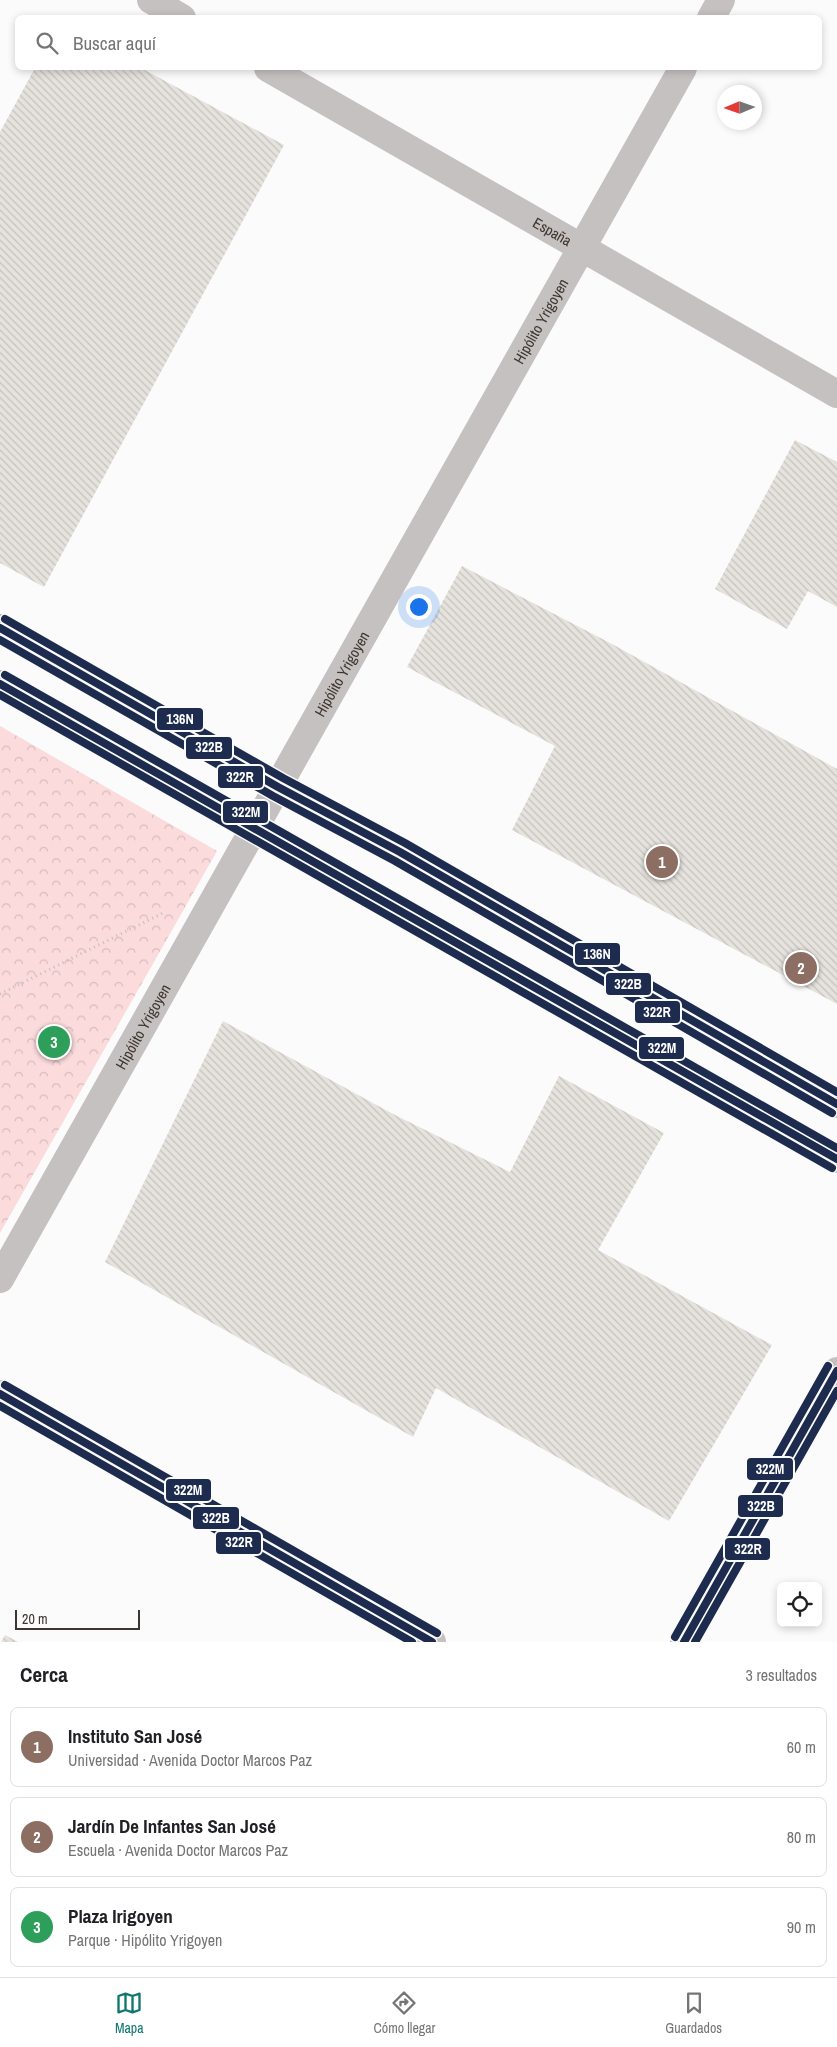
<!DOCTYPE html>
<html lang="es">
<meta charset="utf-8">
<style>
body{margin:0;font-family:"Archivo Narrow",sans-serif;background:#f6f6f6;color:#202124}
.controls{position:absolute;right:15px;bottom:15px;display:grid;overflow:hidden;border-radius:8px;box-shadow:0 2px 8px #0003}
.controls button{width:45px;height:45px;display:grid;place-items:center;padding:0;border:0;border-bottom:1px solid #e0e0e0;background:#fff;color:#202124;font:25px sans-serif}
.compass{position:absolute;left:717px;top:85px;width:45px;height:45px;border-radius:50%;background:#fff;box-shadow:0 2px 8px #0003;rotate:268deg}
.scale{position:absolute;left:15px;bottom:12px;width:125px;box-sizing:border-box;padding-left:5px;border:2px solid #3e352e;border-top:0;font-size:14px;line-height:18px;white-space:nowrap;color:#3e352e;-webkit-text-stroke:4px #fbfbfb;paint-order:stroke}
.you{position:absolute;left:418px;top:606px;width:18px;height:18px;margin:-12px;border:4px solid #fff;border-radius:50%;background:#1a73e8;box-shadow:0 0 0 8px #1a73e833}
.badge{display:grid;place-items:center;width:32px;height:32px;border-radius:50%;background:#0f766e;color:#fff;font-size:16px;font-weight:700}
.pin{position:absolute;translate:-50% -50%;border:2px solid #fff;box-shadow:0 1px 5px #0006}
.list{margin:0;padding:0;list-style:none}
h2{display:flex;justify-content:space-between;align-items:center;height:65px;margin:0;padding:0 20px;font-size:21px}
h2 small{font-size:16px;font-weight:400;color:#757577}
.list li{display:grid;grid-template-columns:32px 1fr auto;gap:15px;align-items:center;box-sizing:border-box;height:80px;margin:0 10px 10px;padding:0 10px;border:1px solid #e0e0e0;border-radius:8px}
.list b{display:block;font-size:19px;white-space:nowrap}
.list p{margin:0;font-size:16px;white-space:nowrap;color:#757577}
.list em{font-size:16px;font-style:normal;color:#757577}
.icon{flex:none;width:28px;height:28px;fill:none;stroke:currentColor;stroke-width:2;stroke-linecap:round;stroke-linejoin:round}
.map{position:relative;flex:none;width:837px;height:1642px;overflow:hidden}
.search{position:absolute;background:#fff;box-shadow:0 2px 8px #0003;left:15px;right:15px;top:15px;height:55px;display:flex;align-items:center;gap:12px;box-sizing:border-box;padding:0 18px;border-radius:8px;color:#757577;font-size:19px}
.sheet{height:335px;background:#fff}
nav{display:flex;justify-content:space-around;align-items:center;box-sizing:border-box;height:70px;border-top:1px solid #e0e0e0;background:#fff;font-size:14px;color:#757577}
nav a{display:grid;justify-items:center;gap:2px}
nav .on{color:#0f766e}
.map>svg:first-child{display:block}
.park{fill:url(#park-crowns)}
.building{fill:url(#building-back-hatch)}
.lines{fill:none;stroke-linecap:round;stroke-linejoin:round}
.path{stroke:#c1bfbd;stroke-width:3;stroke-dasharray:1 4;stroke-linecap:butt}
.street{stroke:#c5c1c0;stroke-width:28}
.primary{stroke:#bebab7;stroke-width:28}
.bus-1-casing{stroke:#fbfbfb;stroke-width:11}
.bus-2-casing{stroke:#fbfbfb;stroke-width:11}
.bus-3-casing{stroke:#fbfbfb;stroke-width:11}
.bus-4-casing{stroke:#fbfbfb;stroke-width:11}
.bus-1{stroke:#1d2b4f;stroke-width:8}
.bus-2{stroke:#1d2b4f;stroke-width:8}
.bus-3{stroke:#1d2b4f;stroke-width:8}
.bus-4{stroke:#1d2b4f;stroke-width:8}
.labels{text-anchor:middle;dominant-baseline:central;stroke-width:4;stroke-linejoin:round;paint-order:stroke}
.street-label{font-size:15px;fill:#3e352e;stroke:#fbfbfb}
.line-badge{stroke:#fbfbfb;stroke-width:2}
.badge-label{font-size:14px;text-anchor:middle;font-weight:bold;fill:#fff}
</style>
<div class="map">
<svg width="837" height="1642" viewBox="0 0 837 1642">
<defs>
<pattern id="park-crowns" width="20" height="18" patternUnits="userSpaceOnUse" patternTransform="scale(1.25)"><rect width="20" height="18" fill="#fbdbdb"/><path d="M2 6a3 3 0 1 1 6 0M12 15a3 3 0 1 1 6 0" fill="none" stroke="#d8bdbc"/></pattern>
<pattern id="building-back-hatch" width="6" height="6" patternUnits="userSpaceOnUse" patternTransform="scale(1.25)"><rect width="6" height="6" fill="#e6e2dd"/><path d="M-1 5l2 2M0 0l6 6M5-1l2 2" fill="none" stroke="#c6c2be"/></pattern>
</defs>
<rect width="100%" height="100%" fill="#fbfbfb"/>
<path class="park" d="M0 726 217 851 0 1233Z"/>
<path class="building" d="M35 68H141L284 145 44 587 0 563V132Z
M795 440 837 462V607L808 591 787 629 715 589Z
M462 566 612 644 837 769V1004L512 830 555 746 407 667Z
M223 1021 393 1114 510 1172 559 1076 664 1133 598 1250 772 1345 669 1521 436 1388 413 1437 105 1262Z
M5 1635 18 1642H1Z"/>
<g class="lines">
<path class="path" d="M0 994 165 912"/>
<g class="street">
<path d="M151 0 182 18"/>
<path d="M711 18 721 0"/>
<path id="s1" d="M268 68 837 394"/>
<path id="s2" d="M0 1279 683 68"/>
<path d="M0 1394 432 1642"/>
<path d="M684 1642 837 1371"/>
</g>
<path class="primary" d="M0 628 278 787 400 852 837 1104
M0 684 837 1159"/>
<g class="bus-1-casing">
<path id="bus-1" d="M0 628 278 787 400 852 837 1104
M0 684 837 1159
M0 1394 432 1642
M684 1642 837 1371"/>
</g>
<g class="bus-2-casing">
<path id="bus-2" d="M0 640 273 796 395 861 832 1113
M0 695 832 1168
M0 1406 412 1642
M695 1642 837 1391"/>
</g>
<g class="bus-3-casing">
<path id="bus-3" d="M5 675 837 1148
M5 1385 437 1633
M675 1637 828 1366"/>
</g>
<g class="bus-4-casing">
<path id="bus-4" d="M5 619 283 778 405 843 837 1092"/>
</g>
<use href="#bus-1" class="bus-1"/>
<use href="#bus-2" class="bus-2"/>
<use href="#bus-3" class="bus-3"/>
<use href="#bus-4" class="bus-4"/>
</g>
<g class="labels">
<g class="street-label">
<text stroke="none"><textPath href="#s1" startOffset="328">España</textPath></text>
<text stroke="none"><textPath href="#s2" startOffset="1100">Hipólito Yrigoyen</textPath></text>
<text stroke="none"><textPath href="#s2" startOffset="695">Hipólito Yrigoyen</textPath></text>
<text stroke="none"><textPath href="#s2" startOffset="290">Hipólito Yrigoyen</textPath></text>
</g>
</g>
<g class="line-badge">
<rect x="156" y="707" width="48" height="24" rx="5" fill="#1d2b4f"/>
<rect x="185" y="736" width="48" height="24" rx="5" fill="#1d2b4f"/>
<rect x="217" y="765" width="47" height="24" rx="5" fill="#1d2b4f"/>
<rect x="222" y="800" width="47" height="24" rx="5" fill="#1d2b4f"/>
<rect x="574" y="942" width="47" height="24" rx="5" fill="#1d2b4f"/>
<rect x="605" y="972" width="47" height="24" rx="5" fill="#1d2b4f"/>
<rect x="634" y="1000" width="47" height="24" rx="5" fill="#1d2b4f"/>
<rect x="638" y="1036" width="47" height="24" rx="5" fill="#1d2b4f"/>
<rect x="746" y="1457" width="48" height="24" rx="5" fill="#1d2b4f"/>
<rect x="165" y="1478" width="47" height="24" rx="5" fill="#1d2b4f"/>
<rect x="737" y="1494" width="47" height="24" rx="5" fill="#1d2b4f"/>
<rect x="192" y="1506" width="48" height="24" rx="5" fill="#1d2b4f"/>
<rect x="215" y="1531" width="47" height="24" rx="5" fill="#1d2b4f"/>
<rect x="724" y="1537" width="47" height="24" rx="5" fill="#1d2b4f"/>
</g>
<g class="badge-label">
<text x="180" y="724">136N</text>
<text x="209" y="752">322B</text>
<text x="240" y="782">322R</text>
<text x="246" y="817">322M</text>
<text x="597" y="959">136N</text>
<text x="628" y="989">322B</text>
<text x="657" y="1017">322R</text>
<text x="662" y="1053">322M</text>
<text x="770" y="1474">322M</text>
<text x="188" y="1495">322M</text>
<text x="761" y="1511">322B</text>
<text x="216" y="1523">322B</text>
<text x="239" y="1547">322R</text>
<text x="748" y="1554">322R</text>
</g>
</svg>
<div class="controls">
<button><svg class="icon" aria-label="locate" viewBox="0 0 24 24"><circle cx="12" cy="12" r="6"/><path d="M12 2v4M12 18v4M2 12h4M18 12h4"/></svg></button>
</div>
<svg class="compass" viewBox="-18 -18 36 36"><path d="M0-13l5 13h-10z" fill="#e53935"/><path d="M0 13l5-13h-10z" fill="#757577"/></svg>
<div class="scale">20 m</div>
<div class="you"></div>
<div class="pin badge" style="left:662px;top:862px;background:#8d6e63">1</div>
<div class="pin badge" style="left:801px;top:968px;background:#8d6e63">2</div>
<div class="pin badge" style="left:54px;top:1042px;background:#2e9e5b">3</div>
<div class="search"><svg class="icon" aria-label="search" viewBox="0 0 24 24"><circle cx="10" cy="10" r="6"/><path d="M15 15l6 6"/></svg>Buscar aquí</div>
</div>
<section class="sheet">
<h2>Cerca<small>3 resultados</small></h2>
<ul class="list">
<li><span class="badge" style="background:#8d6e63">1</span><div><b>Instituto San José</b><p>Universidad · Avenida Doctor Marcos Paz</p></div><em>60 m</em></li>
<li><span class="badge" style="background:#8d6e63">2</span><div><b>Jardín De Infantes San José</b><p>Escuela · Avenida Doctor Marcos Paz</p></div><em>80 m</em></li>
<li><span class="badge" style="background:#2e9e5b">3</span><div><b>Plaza Irigoyen</b><p>Parque · Hipólito Yrigoyen</p></div><em>90 m</em></li>
</ul>
</section>
<nav>
<a class="on"><svg class="icon" aria-label="map" viewBox="0 0 24 24"><path d="M3 6l6-2 6 2 6-2v14l-6 2-6-2-6 2zM9 4v14M15 6v14"/></svg>Mapa</a>
<a><svg class="icon" aria-label="directions" viewBox="0 0 24 24"><path d="M12 3l9 9-9 9-9-9zM9 14v-3h6M13 9l2 2-2 2"/></svg>Cómo llegar</a>
<a><svg class="icon" aria-label="saved" viewBox="0 0 24 24"><path d="M7 4h10v16l-5-4-5 4z"/></svg>Guardados</a>
</nav>
